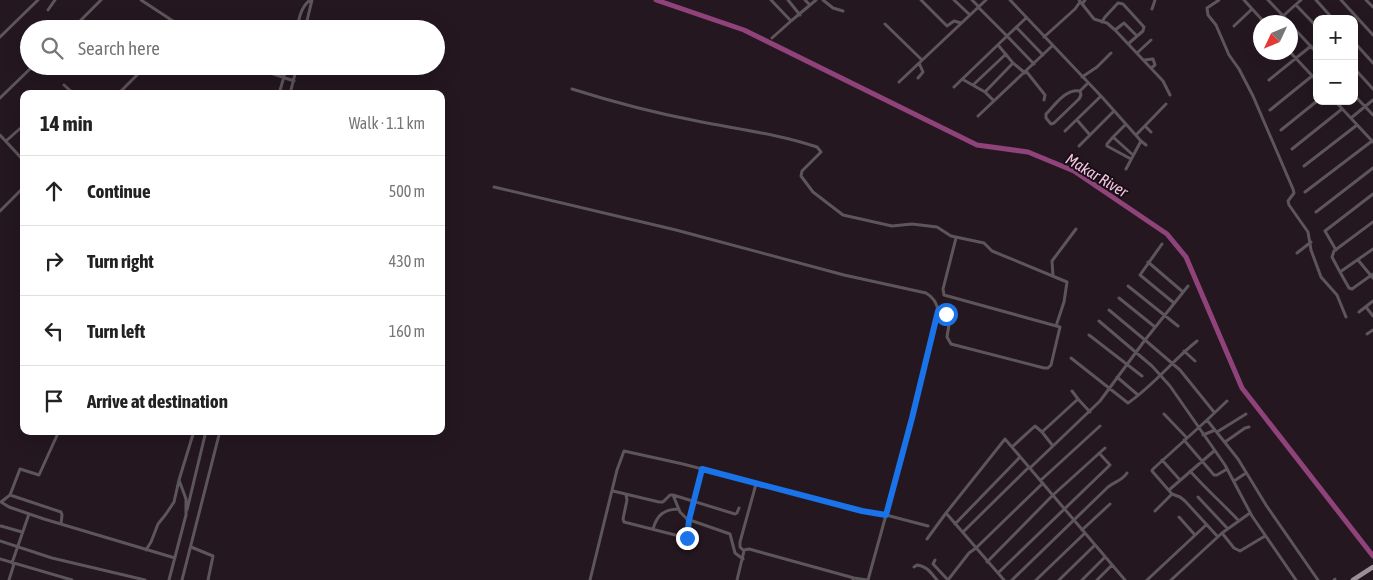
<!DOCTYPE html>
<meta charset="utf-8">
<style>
body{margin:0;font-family:"Asap Condensed",sans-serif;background:#f6f6f6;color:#222}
.controls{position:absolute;right:15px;top:15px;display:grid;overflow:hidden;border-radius:10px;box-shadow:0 5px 20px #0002}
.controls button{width:45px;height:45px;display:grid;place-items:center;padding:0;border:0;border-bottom:1px solid #e0e0e0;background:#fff;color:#222;font:25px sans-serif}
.compass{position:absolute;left:1253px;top:15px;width:45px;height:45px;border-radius:50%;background:#fff;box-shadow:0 5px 20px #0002;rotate:226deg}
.stop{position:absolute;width:15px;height:15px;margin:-11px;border:4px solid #1a73e8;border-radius:50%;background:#fff}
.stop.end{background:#1a73e8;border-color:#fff;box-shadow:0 1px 5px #0008}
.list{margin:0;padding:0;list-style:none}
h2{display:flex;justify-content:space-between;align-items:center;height:65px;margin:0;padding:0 20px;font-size:21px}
h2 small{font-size:16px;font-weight:400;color:#767676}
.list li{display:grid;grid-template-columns:32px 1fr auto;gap:15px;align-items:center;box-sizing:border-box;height:70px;padding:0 20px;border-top:1px solid #e0e0e0}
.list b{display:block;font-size:19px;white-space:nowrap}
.list em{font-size:16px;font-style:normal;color:#767676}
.icon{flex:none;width:28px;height:28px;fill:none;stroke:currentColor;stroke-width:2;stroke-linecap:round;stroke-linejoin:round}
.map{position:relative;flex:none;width:1373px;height:580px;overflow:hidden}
.search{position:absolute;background:#fff;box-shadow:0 5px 20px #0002;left:20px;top:20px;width:425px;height:55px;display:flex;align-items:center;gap:12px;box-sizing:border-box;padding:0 18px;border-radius:28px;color:#767676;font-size:19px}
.panel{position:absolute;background:#fff;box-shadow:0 5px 20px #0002;left:20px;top:90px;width:425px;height:345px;border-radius:10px}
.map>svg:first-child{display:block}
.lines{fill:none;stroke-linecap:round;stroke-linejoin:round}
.river{stroke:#8f437a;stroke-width:5}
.minor{stroke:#5c5559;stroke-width:3}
.primary{stroke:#9d8f98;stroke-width:4.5}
.route{stroke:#1a73e8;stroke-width:6}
.labels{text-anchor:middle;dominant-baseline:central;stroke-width:4;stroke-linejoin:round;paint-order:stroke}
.water-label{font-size:16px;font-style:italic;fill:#f2c7e3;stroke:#1a0e16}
</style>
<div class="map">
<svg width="1373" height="580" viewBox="0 0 1373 580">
<rect width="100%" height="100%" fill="#241720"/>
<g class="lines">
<path class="river" d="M656 0 744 30 977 145 1028 152 1074 171 1167 234 1186 257 1242 388 1373 556"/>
<path class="minor" d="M141 0 176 23 178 29
M771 0 791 21 816 0
M788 0 800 15
M805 0 810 5
M823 0 833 8 843 11
M921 0 947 26 954 21 961 23
M954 0 970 15
M972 0 979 7
M1010 0 1101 96 1141 141 1146 145
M1079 0 1094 19 1107 23 1115 30 1163 81 1170 95
M1219 0 1207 8 1208 15 1216 25 1229 55 1239 69 1253 96 1293 189 1294 193 1288 201 1289 205 1308 232 1311 250 1321 277 1337 295 1346 317
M1244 0 1264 22
M1268 0 1289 22
M1316 0 1333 19
M1341 0 1373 35
M1366 0 1373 7
M1082 4 1085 0
M1296 5 1317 27
M1152 9 1155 0
M48 10 55 0
M1283 16 1301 0
M1026 18 1007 36 1034 64
M1102 22 1105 17 1118 3 1123 4 1144 27 1143 31 1128 44
M885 24 922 60
M1290 24 1317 53
M1234 26 1252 9
M1017 28 1043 55
M72 29 101 0
M297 29C299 18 301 7 310 0
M305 29 312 0
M1115 30 1124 23 1137 36
M0 37 38 0
M1044 37 1075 9 1080 2
M772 38 791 21
M1354 42 1373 63
M998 45 1013 63 1025 73
M1290 52 1317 81
M1137 53 1151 40
M1144 60 1153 59 1155 65 1151 68
M250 66 294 81
M1354 68 1373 89
M1026 71 1045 95 1044 100
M1082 77 1097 67 1111 53
M918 78 923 72 919 63
M962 79 985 92 994 101
M1269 80 1311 46
M899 82 986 0
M64 85 74 94
M973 85 1006 54
M954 87 1007 36 979 8
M572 89C613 102 655 113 697 121 737 129 778 134 817 147L821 152 802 171 801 176 813 192 843 215 892 226 912 224 937 227 951 236 984 243 992 251 1067 282 1064 302 1056 326
M1080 91C1066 88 1055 105 1046 114V118L1051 124 1054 123 1079 99 1081 95 1080 91 1088 83
M985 92 1013 63
M118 94 146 66
M279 94 287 66
M290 94 297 66
M1354 95 1373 115
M0 98 33 66
M1335 101 1373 142
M1270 110 1312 76
M978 116 1052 46
M1351 118 1373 100
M1077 120 1090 135
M1126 124 1113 137 1133 155
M1145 126 1151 132
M1281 130 1317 101
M1065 131 1101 96
M0 135 24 161
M1136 135 1166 104
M1113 137 1107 144V146L1131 159
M6 141 24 125
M1079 146 1114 111
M1292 149 1342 109
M1304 166 1357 125
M1126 169 1141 141
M494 187 676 230 844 275 926 293C933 297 937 302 938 311L912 418 886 515 862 511 683 464 624 451 617 470 590 580
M1305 192 1372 141
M0 211 24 187
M1316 212 1373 168
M1373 222 1334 251 1332 257 1340 272 1373 249
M1162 244 1140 275 1174 303
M1336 250 1325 231 1373 194
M1297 253 1311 242
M1358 260 1373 278
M1148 262 1183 292
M1340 272 1349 288 1352 289 1373 274
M1053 276 1052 261 1076 229
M1128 286 1178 326
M1188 286 1145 340 1180 370 1214 412
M1119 298 1155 327
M1366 307 1373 316
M938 311 950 318 947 337 951 344 1044 368H1048L1051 365 1060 327 944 295 943 289 956 238
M1359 312 1373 301
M1099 321 1152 366 1170 386 1225 465 1252 516 1296 580
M1367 334 1373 330
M1089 335 1142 376
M1184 351 1195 361
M1071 358 1128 403C1154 385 1173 360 1197 341
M1117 377 1138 395
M1072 391 1078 399
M1164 414 1187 438
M1207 420 1227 401
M1042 432 1078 399 1090 412
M1217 432 1246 414
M1203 435 1215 430
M1184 440 1214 475H1217L1227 469
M1225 442 1245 428 1249 427
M1012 447 1035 426 1042 432 1053 446
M1162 460 1180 480
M1030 468 1100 401 1145 340 1109 310
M1190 471C1205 488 1223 504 1239 521
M1041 480 1100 426
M1234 481 1246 473
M1169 490 1214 451
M613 491 659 502H663L670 495H673L735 514 737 513 739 508
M10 495 61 512 62 515 61 524
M626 495 627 500 623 519 624 522 695 540
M673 495 680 512 687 519 730 534 735 553 743 559
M1198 497 1228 529
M1 502 9 507 44 519 175 558
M1 502 10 495 20 469 39 475 59 431
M187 510 206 431
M1155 511 1172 494
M1179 517 1195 535
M955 524 1020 457
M1 526 22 532
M653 529C657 515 664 509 679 509
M1082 530 1110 504
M963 532 1029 467
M1222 533 1234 548 1240 551 1265 536
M1218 537 1185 501 1180 497 1172 494 1152 471 1153 469 1207 420 1238 459 1266 505 1318 580
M687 538 689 520 702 469
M927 539 946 513
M0 541 52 558 145 580
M191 547 213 556 208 580
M146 550 151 542 158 524 166 514 174 502 179 480
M744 550 749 549 854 578
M0 559 72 580
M935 560 933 564 948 580
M987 562 1053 495 1105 448
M12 563 29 514
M914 567 917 565C927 566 931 573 937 580
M998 573 1110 465 1099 453
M9 580 14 564
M169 580 186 515V499L179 480 194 431
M182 580 220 431
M737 580 744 551 740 547V542L756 484
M853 580 854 578 867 580
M868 580 886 515 928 526
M948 580 969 553 976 548 1043 483
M1004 580 946 513 1005 439 1125 580
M1012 580 1108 487C1115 481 1122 481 1127 473
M1036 580 1085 533
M1059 580 1095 545
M1082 580 1105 557
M1097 580 1112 565
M1147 580 1206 525
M1171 580 1222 533 1250 513
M1334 580 1335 579"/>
<path class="primary" d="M1353 580 1373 567"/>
</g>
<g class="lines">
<path class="route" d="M687 538 689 520 702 469 862 511 886 515 912 418 938 311 946 314"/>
</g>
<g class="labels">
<g class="water-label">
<text transform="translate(1097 175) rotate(31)">Makar River</text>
</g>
</g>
</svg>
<div class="controls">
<button>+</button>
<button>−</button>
</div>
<svg class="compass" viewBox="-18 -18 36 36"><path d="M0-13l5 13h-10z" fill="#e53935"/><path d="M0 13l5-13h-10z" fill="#767676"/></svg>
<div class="stop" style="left:946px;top:314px"></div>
<div class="stop end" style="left:687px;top:538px"></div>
<div class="search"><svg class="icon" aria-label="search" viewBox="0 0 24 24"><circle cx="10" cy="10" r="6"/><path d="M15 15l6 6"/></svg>Search here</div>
<section class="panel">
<h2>14 min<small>Walk · 1.1 km</small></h2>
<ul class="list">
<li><svg class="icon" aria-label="ahead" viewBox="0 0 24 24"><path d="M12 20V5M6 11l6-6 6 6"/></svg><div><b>Continue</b></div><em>500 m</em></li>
<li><svg class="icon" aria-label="right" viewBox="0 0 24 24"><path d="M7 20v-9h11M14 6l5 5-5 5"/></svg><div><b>Turn right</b></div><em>430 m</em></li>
<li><svg class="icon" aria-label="left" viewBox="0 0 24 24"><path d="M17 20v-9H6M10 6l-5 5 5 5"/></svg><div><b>Turn left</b></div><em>160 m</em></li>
<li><svg class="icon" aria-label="arrive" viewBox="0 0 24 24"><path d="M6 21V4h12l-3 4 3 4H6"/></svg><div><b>Arrive at destination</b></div></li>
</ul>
</section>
</div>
